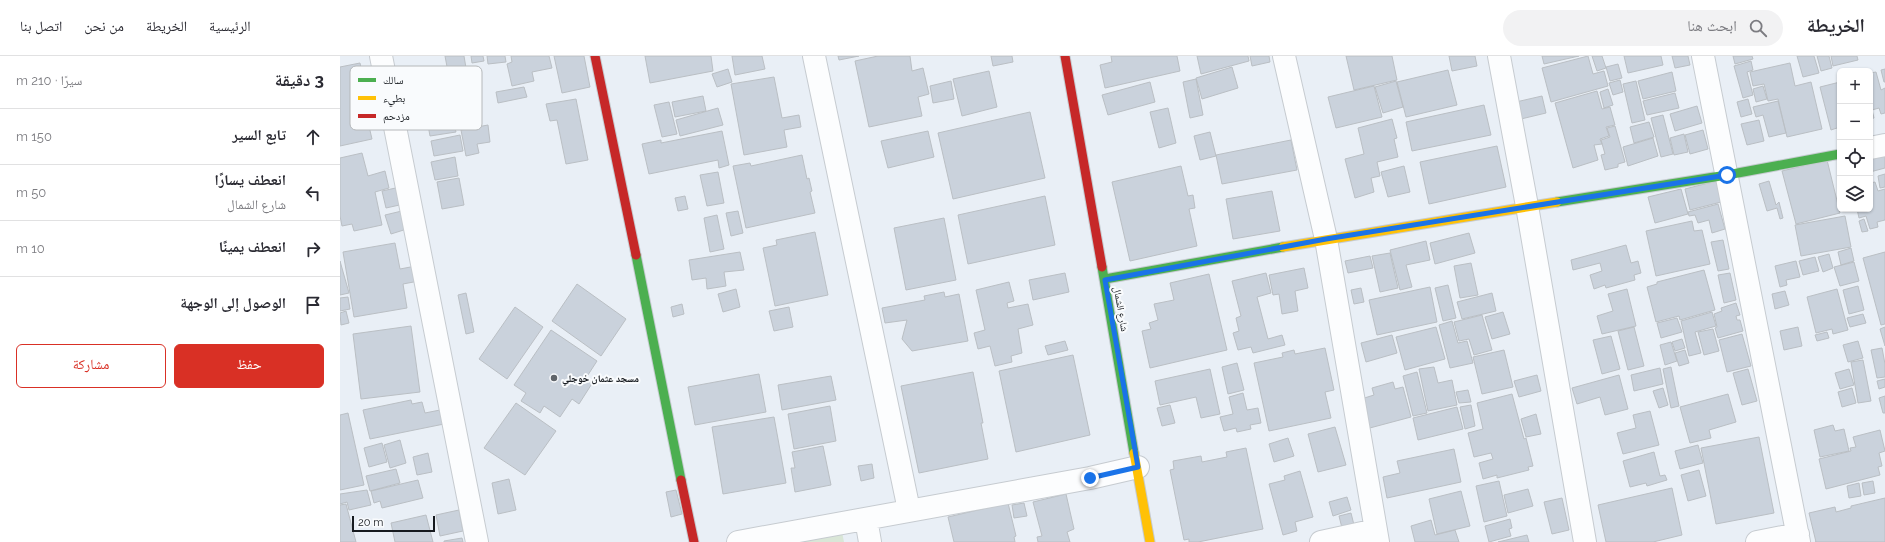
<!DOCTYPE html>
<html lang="ar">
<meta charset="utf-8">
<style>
body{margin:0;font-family:Raleway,"Noto Naskh Arabic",sans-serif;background:#f2f2f3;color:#2b2b33;direction:rtl}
.controls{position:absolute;right:12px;top:12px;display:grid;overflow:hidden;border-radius:6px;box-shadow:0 1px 3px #0004}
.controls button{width:36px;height:36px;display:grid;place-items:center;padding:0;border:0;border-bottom:1px solid #e1e1e2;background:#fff;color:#2b2b33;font:20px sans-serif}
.scale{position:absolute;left:12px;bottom:10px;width:83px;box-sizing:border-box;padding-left:4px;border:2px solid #161a1f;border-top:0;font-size:11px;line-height:14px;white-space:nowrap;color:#161a1f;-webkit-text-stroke:3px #f9fbfd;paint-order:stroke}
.stop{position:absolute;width:12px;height:12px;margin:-9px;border:3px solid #1a73e8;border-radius:50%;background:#fff}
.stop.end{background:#1a73e8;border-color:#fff;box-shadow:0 1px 4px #0008}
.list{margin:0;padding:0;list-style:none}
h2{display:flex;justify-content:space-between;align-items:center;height:52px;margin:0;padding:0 16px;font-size:17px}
h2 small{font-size:13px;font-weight:400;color:#7c7c81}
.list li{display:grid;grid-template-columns:26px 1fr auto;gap:12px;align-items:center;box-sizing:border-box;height:56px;padding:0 16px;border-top:1px solid #e1e1e2}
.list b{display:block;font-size:15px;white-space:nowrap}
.list p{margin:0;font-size:13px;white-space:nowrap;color:#7c7c81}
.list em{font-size:13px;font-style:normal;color:#7c7c81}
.actions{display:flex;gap:8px;padding:12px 16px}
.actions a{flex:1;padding:9px 0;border:1px solid #d93025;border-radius:6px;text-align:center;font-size:14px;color:#d93025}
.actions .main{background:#d93025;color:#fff}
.icon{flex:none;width:22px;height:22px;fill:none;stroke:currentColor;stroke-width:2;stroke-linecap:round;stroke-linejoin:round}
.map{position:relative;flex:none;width:1545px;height:486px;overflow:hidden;direction:ltr}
header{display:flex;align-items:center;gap:24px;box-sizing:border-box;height:56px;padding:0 20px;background:#fff;border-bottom:1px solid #e1e1e2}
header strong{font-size:19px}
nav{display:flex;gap:22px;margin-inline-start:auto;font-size:14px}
.search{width:280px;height:36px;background:#f2f2f3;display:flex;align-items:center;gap:10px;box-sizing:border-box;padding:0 14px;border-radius:22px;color:#7c7c81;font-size:15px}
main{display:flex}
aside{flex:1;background:#fff}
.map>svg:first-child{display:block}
.green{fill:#d9e6d7}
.building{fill:#cad2dc;stroke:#babfc4}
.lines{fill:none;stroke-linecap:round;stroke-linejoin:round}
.street-casing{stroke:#c6cbd0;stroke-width:24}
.fast-casing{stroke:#c6cbd0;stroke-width:11}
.slow-casing{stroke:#c6cbd0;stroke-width:11}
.jam-casing{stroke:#c6cbd0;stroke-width:11}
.street{stroke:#fcfdfe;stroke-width:22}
.fast{stroke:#4caf50;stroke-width:9}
.slow{stroke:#ffc107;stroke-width:9}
.jam{stroke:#c62828;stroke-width:9}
.route{stroke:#1a73e8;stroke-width:5}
.poi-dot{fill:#60656a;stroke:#f9fbfd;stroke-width:1.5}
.labels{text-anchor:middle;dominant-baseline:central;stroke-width:4;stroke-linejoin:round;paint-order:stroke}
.street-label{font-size:10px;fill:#161a1f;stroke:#f9fbfd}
.poi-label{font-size:10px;font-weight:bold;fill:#161a1f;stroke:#f9fbfd;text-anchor:start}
.key{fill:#f9fbfd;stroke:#b5b8ba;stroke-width:1}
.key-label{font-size:11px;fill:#161a1f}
</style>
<header>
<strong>الخريطة</strong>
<div class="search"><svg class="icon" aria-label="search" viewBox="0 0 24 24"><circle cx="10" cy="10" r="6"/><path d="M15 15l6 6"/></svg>ابحث هنا</div>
<nav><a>الرئيسية</a><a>الخريطة</a><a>من نحن</a><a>اتصل بنا</a></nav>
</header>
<main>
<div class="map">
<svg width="1545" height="486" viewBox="0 0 1545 486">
<rect width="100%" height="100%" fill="#e9eff6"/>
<path class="green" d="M502 476 504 486H447Z"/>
<path class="building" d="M105 0H124L126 12 108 16Z
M131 0H143L144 5 132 7Z
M147 0H165L166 6 148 8Z
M171 0H209L212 12 192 16 194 25 172 30 167 8 172 6Z
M214 0H244L250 31 222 37Z
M305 0H371L373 15 310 27Z
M392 0H422L425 13 395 19Z
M498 0H519L499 4Z
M538 0H570L572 15 583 12 589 38 578 41 582 60 529 71 515 5Z
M651 0H672L673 6 653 10Z
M771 0H837L840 15 765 32 760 9 772 6Z
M857 0H908L909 5 861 18Z
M910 0H929L930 6 912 10Z
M1006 0H1052L1057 24 1014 34Z
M1109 0H1135L1137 10 1112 15Z
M1202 0H1239L1204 8Z
M1248 0 1253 18 1264 15 1268 30 1211 46 1202 12Z
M1252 0H1262L1266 12 1257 15Z
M1284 0H1321L1323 9 1288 17Z
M1332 0H1348L1350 9 1335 12Z
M1393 0H1412L1413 3 1395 8Z
M1457 0H1474L1479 17 1463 21Z
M1477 0H1489L1492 12 1481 15Z
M1491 0H1517L1518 4 1493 10Z
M1411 5 1413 14 1407 16 1413 39 1403 42 1394 10Z
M20 7 33 65 28 66 32 83 0 90V11Z
M1450 7 1455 30 1471 26 1482 73 1447 81 1438 43 1428 45 1424 28 1413 30 1410 16Z
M1278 8 1282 22 1270 25 1266 11Z
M892 11 898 32 862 43 856 22Z
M388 13 392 26 377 31 372 18Z
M1545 13V26H1544L1541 14Z
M1108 14 1117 49 1066 61 1057 26Z
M649 15 657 51 622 60 613 23Z
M1332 16 1336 35 1303 43 1298 25Z
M1536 16 1541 34 1545 32V57L1541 58 1539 52 1532 54 1534 62 1530 63V17Z
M434 21 442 62 459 59 461 71 444 74 447 91 404 99 391 28Z
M856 23 863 59 850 62 843 26Z
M1280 24 1283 36 1273 39 1269 27Z
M611 25 614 43 593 47 590 30Z
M1056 25 1063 51 1043 57 1035 31Z
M1296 25 1305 64 1292 67 1283 28Z
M810 26 815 46 768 59 762 39Z
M1500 26V71L1491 74 1480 31Z
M1034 30 1042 61 996 72 988 41Z
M1423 30 1427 43 1416 46 1413 33Z
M184 31 187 41 158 47 156 36Z
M1268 33 1273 49 1264 52 1260 36Z
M1257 35 1262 53 1270 51 1275 69 1266 71 1269 80 1260 83 1262 88 1254 89 1258 104 1233 112 1215 47Z
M1335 37 1339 52 1307 59 1303 45Z
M363 40 366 55 335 61 332 46Z
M1202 40 1206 57 1181 63 1176 46Z
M236 43 248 104 226 108 217 64 210 65 206 48Z
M1408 43 1412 58 1401 61 1397 46Z
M1438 45 1446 77 1429 81 1423 59 1416 61 1413 51Z
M329 46 337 78 322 81 314 49Z
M109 49 110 54 131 51 134 69 115 72 116 76 90 80 85 53Z
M1144 49 1151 79 1072 95 1066 66Z
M1357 50 1362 67 1335 75 1330 58Z
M378 52 383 69 340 80 336 64Z
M828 52 836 87 819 92 810 56Z
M690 56 705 122 613 143 598 77Z
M1323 59 1333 98 1321 101 1311 62Z
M1052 63 1057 82 1054 83 1058 101 1037 106 1040 120 1031 122 1034 136 1015 142 1005 103 1024 98 1018 72Z
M1419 64 1424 85 1407 89 1401 68Z
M1309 66 1314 81 1294 87 1290 71Z
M148 69 150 86 137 88 139 97 126 100 121 74Z
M1275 70 1285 106 1278 108V111L1265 114 1261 99 1265 98 1261 84 1270 81 1267 72Z
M1363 74 1368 93 1350 98 1345 79Z
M382 75 389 109 379 112 378 104 309 118 302 88 321 84V87Z
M588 75 594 101 548 112 541 85Z
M870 76 876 100 860 104 854 80Z
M1344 78 1348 96 1334 99 1330 82Z
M120 79 123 95 94 100 91 85Z
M1313 82 1318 100 1288 110 1283 91Z
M951 84 957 114 882 128 876 99Z
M1157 90 1166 131 1089 148 1080 106Z
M1545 94V112L1530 116V98Z
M22 97 28 120 45 115 49 132 35 136 42 169 14 175 12 168 2 170 0 160V102Z
M462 99 467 123 469 122 472 135 470 136 475 157 406 172 393 110 410 107 411 110Z
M115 101 118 120 95 124 91 106Z
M1487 104 1500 157 1456 168 1442 115Z
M841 110 848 140 853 139 855 152 849 153 857 190 790 205 772 126Z
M1064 110 1070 136 1048 141 1041 116Z
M378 116 384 147 367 150 360 119Z
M1545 118V131L1540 132 1538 120Z
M119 122 124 149 102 153 97 126Z
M1380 124 1385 145 1350 154 1345 133Z
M1429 125 1436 149 1439 146 1443 162 1440 163 1437 152 1427 155 1419 128Z
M1535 126 1538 135 1545 133V164L1537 166 1538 171 1530 173 1526 160 1519 162 1517 153H1530V127Z
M60 131 64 148 46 152 42 135Z
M1341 133 1348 158 1315 167 1308 141Z
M932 135 940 175 893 183 886 143Z
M345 140 348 153 338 155 335 142Z
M705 140 715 189 628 208 618 159Z
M1378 148 1385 173 1372 177 1369 164 1358 167 1355 159 1349 160 1348 156Z
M66 154 70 172 51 178 45 159Z
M398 155 403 177 391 180 386 157Z
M377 159 384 193 370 196 364 162Z
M1505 160 1511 191 1461 200 1455 169Z
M604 162 616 224 566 234 554 172Z
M1524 163 1528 175 1522 176 1519 165Z
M1352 165 1354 175 1362 174 1370 208 1316 220 1306 175Z
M475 176 488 239 435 250 423 192 437 189 436 184Z
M1129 177 1135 197 1095 208 1090 187Z
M1383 184 1389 213 1378 215 1371 186Z
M1086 185 1090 204 1066 209 1072 231 1060 234 1050 194Z
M55 187 60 213 81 209 84 224 63 228 67 252 14 261 3 196Z
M1286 189 1291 207 1298 205 1301 217 1294 219 1295 224 1266 232 1265 229 1254 233 1250 219 1262 215 1260 207 1233 214 1231 204Z
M1511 192 1514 205 1501 209 1498 196Z
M400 196 404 214 384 216 386 230 367 233 366 222 352 224 349 204Z
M1545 196V268L1541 269 1523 202Z
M1050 197 1058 232 1040 236 1032 200Z
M1489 198 1493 212 1483 216 1478 201Z
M1030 200 1033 212 1008 217 1005 205Z
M1475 201 1479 215 1463 219 1459 205Z
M0 205 9 237 0 239Z
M1456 205 1460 221 1446 224 1447 229 1440 231 1435 210Z
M1514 206 1519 225 1500 230 1494 211Z
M1131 207 1138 239 1120 242 1114 210Z
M964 212 968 232 955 235 958 255 942 258 939 238 933 239 929 219Z
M1364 214 1375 254 1340 264 1339 260 1316 266 1307 231 1317 228V226Z
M725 217 729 236 693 244 689 224Z
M926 217 931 237 917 241 928 283 942 279 945 289 913 297 911 291 898 294 893 277 899 275 896 262 901 260 892 225Z
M1390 217 1396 244 1384 247 1378 219Z
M869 218 887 294 810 312 802 275 811 273 809 267 818 264 814 248 834 244 830 227Z
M669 226 674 245 667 247 668 252 688 248 693 269 678 273 682 297 671 300 672 306 655 310 650 290 638 293 634 277 645 274 636 234Z
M237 228 286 263 261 300 212 265Z
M1108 229 1116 262 1103 265 1095 232Z
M1518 230 1524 254 1509 258 1503 234Z
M1090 231 1097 266 1037 279 1029 244Z
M1021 232 1024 246 1014 248 1011 234Z
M396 233 400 251 383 256 378 238Z
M1287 233 1296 270 1262 278 1257 260 1273 255 1268 238Z
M1497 233 1508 274 1493 278 1492 273 1476 277 1467 241Z
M1445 235 1449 249 1435 253 1432 238Z
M604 236 605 241 619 238 628 285 572 295 562 283 567 264 545 267 542 252 585 244 584 240Z
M126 237 134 276 126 278 118 239Z
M1152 237 1156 255 1122 263 1117 246Z
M8 241 10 253 0 255V242Z
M1396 247 1400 259 1396 260 1397 264H1400L1403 275 1378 282 1375 272 1377 271 1374 258 1382 255 1381 252Z
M342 248 344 258 333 261 331 251Z
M175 251 203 271 167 323 139 303Z
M449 251 453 271 434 275 429 255Z
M6 255 9 267 1 269 0 257Z
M1163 256 1170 278 1152 283 1145 261Z
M1372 256 1376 270 1355 276 1361 297 1349 300 1341 265Z
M1523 258 1526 267 1510 271 1507 262Z
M1142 259 1152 294 1134 299 1129 283 1119 285 1114 266Z
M1337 262 1342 276 1321 282 1317 267Z
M1112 265 1118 287 1127 285 1133 307 1110 312 1099 269Z
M71 270 80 336 21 343 13 278Z
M1096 271 1105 303 1065 314 1056 281Z
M1294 271 1304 310 1288 314 1278 275Z
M1458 271 1462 290 1444 294 1440 275Z
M1545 271V290L1540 273Z
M1373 273 1379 295 1364 299 1358 276Z
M211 274 257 305 246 322 253 326 239 348 232 343 220 361 204 350 200 357 181 345 186 337 174 329Z
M1487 276 1489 282 1477 285 1475 279Z
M1402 278 1411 310 1387 316 1379 284Z
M1052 279 1057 297 1026 306 1021 287Z
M1271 280 1280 313 1262 318 1253 284Z
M1342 283 1345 292 1335 295 1332 286Z
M725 285 728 294 708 299 705 290Z
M1518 285 1523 302 1508 306 1503 289Z
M1331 286 1337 305 1325 309 1320 289Z
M985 292 994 334 985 336 991 362 929 375 914 307 943 301 942 297 954 294 955 298Z
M1542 292 1545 308V321L1537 322 1531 294Z
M1164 294 1173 331 1142 338 1133 301Z
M1345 294 1349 307 1339 310 1335 297Z
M733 299 750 379 676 396 659 315Z
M1523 304 1531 345 1518 347 1511 306Z
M897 307 904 334 888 338 882 311Z
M1094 311 1098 327 1112 324 1117 349 1088 355 1079 313Z
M1331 311 1339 350 1331 352 1323 313Z
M1320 312 1323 328 1294 335 1291 319Z
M870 313 880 358 861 362 856 341 820 349 815 325Z
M1408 313 1417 345 1402 349 1393 317Z
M1509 313 1514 329 1500 333 1495 317Z
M633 316 643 367H641L648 403 579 417 561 330Z
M1077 316 1087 357 1073 360 1063 320Z
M419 318 426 356 355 369 348 331Z
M1197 319 1201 335 1179 341 1174 325Z
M1279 319 1288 353 1265 359 1260 341 1237 348 1232 332Z
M491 320 496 344 442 354 438 329Z
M1545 323V331L1539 333 1537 325Z
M1053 326 1055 333 1063 331 1071 361 1026 373 1018 344 1034 339 1032 332Z
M1323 332 1328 349 1319 352 1313 335Z
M1512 332 1516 347 1502 351 1498 336Z
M1128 334 1131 346 1119 347 1116 336Z
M903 337 907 354 918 352 921 367 910 369 911 373 897 376 896 372 884 375 880 361 893 358 889 341Z
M1172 338 1184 383 1186 382 1193 410 1188 411 1189 414 1157 422V419L1143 423 1139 407 1153 403 1151 397 1134 401 1128 377 1143 373 1137 347Z
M1388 338 1396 366 1369 374 1371 382 1350 387 1340 351Z
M1545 340V357H1543L1539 342Z
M71 344 72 348 82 346 85 357 100 354 104 368 30 383 23 354Z
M176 347 216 375 185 419 144 392Z
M830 349 835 367 822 370 817 352Z
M1131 349 1135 370 1125 373 1120 351Z
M490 350 496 385 454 393 448 358Z
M1117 351 1123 373 1078 384 1073 362Z
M1310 355 1319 389 1283 398 1277 377 1296 372 1293 359Z
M8 357 24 429 0 434V359Z
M1196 358 1201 378 1186 381 1181 363Z
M434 361 446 427 383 438 372 371Z
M1493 369 1495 375 1504 373 1509 395 1480 401 1474 374Z
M995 371 1006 409 978 416 968 378Z
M1540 374 1545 395 1539 397 1542 410 1538 411 1540 419 1486 433 1479 403 1511 395 1510 392 1516 391 1513 381Z
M1419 381 1434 457 1376 468 1361 392Z
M948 382 954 400 934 406 929 388Z
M60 384 66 407 50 412 44 389Z
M42 387 47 406 29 411 24 392Z
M1358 389 1363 407 1340 413 1335 395Z
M483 390 491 429 455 436 451 412H455L452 396Z
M906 392 923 473 858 486H849V483L844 484 830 414 834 413 833 405 861 400 862 406 887 401 886 396Z
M1114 393 1121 426 1047 442 1043 421 1060 417 1057 405Z
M1314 396 1320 420 1325 419 1327 424 1307 430 1306 427 1290 431 1283 405Z
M88 397 92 416 77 419 73 401Z
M532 408 534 422 521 425 518 410Z
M56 413 60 427 30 435 26 420Z
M1359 414 1366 440 1348 445 1341 419Z
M960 415 973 461 955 466 957 475 943 479 929 428 945 424 944 420Z
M169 423 176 454 158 458 152 427Z
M78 424 83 442 42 452 40 445 34 447 31 435Z
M1159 425 1167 460 1144 466 1136 430Z
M1533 425 1535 437 1524 439 1522 427Z
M1519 427 1521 440 1509 442 1507 430Z
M1332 432 1342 479 1313 486H1266L1258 449Z
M1188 433 1193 450 1168 457 1164 439Z
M27 434 31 449 9 454 7 446 0 448V438Z
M336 434 342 458 331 461 326 436Z
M1121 435 1130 470 1097 478 1089 443Z
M726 438 734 473 727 476 730 486H698L697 481 702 480 693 446Z
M1007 441 1011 454 993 460 989 446Z
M1222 442 1229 474 1212 478 1204 446Z
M1545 442V486H1475H1476L1469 457 1495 451 1496 456 1511 452V450Z
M668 447 676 480 674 481 675 486H614L608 461Z
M684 447 687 460 674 462 672 449Z
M6 448 16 486H0V449Z
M119 454 123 475 100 480 96 459Z
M1011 457 1014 469 1002 472 999 460Z
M86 459 93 486H55L51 467Z
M1170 463 1172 472 1169 473 1171 480 1149 486 1145 470Z
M1091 464 1095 479 1115 474 1119 486H1075L1071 470Z
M1187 479 1189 486H1158Z
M122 482 123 486H104V485Z"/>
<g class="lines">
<g class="street-casing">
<path id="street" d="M41 0 137 486
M474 0 569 454
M944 0 986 183 1038 486
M1159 0 1187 150 1245 486
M1363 0 1459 486
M1530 92 1545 89
M526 463 530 486
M398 486 750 422 798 411
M981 486 1036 474
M1417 486 1458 478"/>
</g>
<g class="fast-casing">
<path id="fast" d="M1217 146 1387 119 1500 98
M296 199 341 424
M762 211 794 397
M765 223 943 191"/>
</g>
<g class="slow-casing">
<path id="slow" d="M943 191 1217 146
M794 397 810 486"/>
</g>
<g class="jam-casing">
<path id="jam" d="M255 0 296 199
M725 0 762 211
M341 424 354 486"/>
</g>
<use href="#street" class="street"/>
<use href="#fast" class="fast"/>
<use href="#slow" class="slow"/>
<use href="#jam" class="jam"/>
</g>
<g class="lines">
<path class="route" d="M750 422 798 411 765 224 986 183 1387 119"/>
</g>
<circle class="poi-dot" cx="214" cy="322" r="4"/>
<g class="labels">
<g class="street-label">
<text transform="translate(781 253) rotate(80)">شارع الشمال</text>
</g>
<g class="poi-label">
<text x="222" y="322">مسجد عثمان خوجلي</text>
</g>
</g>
<rect x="10" y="10" width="132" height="64" rx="6" class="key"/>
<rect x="18" y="22" width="18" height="4" fill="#4caf50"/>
<rect x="18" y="40" width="18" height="4" fill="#ffc107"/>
<rect x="18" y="58" width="18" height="4" fill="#c62828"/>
<g class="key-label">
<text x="43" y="28">سالك</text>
<text x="43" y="46">بطيء</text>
<text x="43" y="64">مزدحم</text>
</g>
</svg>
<div class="controls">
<button>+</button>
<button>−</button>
<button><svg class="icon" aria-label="locate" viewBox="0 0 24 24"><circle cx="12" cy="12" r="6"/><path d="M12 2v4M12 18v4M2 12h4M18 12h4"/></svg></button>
<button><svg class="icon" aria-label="layers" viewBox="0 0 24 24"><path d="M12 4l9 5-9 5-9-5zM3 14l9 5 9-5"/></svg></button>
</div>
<div class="scale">20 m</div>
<div class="stop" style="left:1387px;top:119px"></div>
<div class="stop end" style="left:750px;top:422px"></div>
</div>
<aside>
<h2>3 دقيقة<small>سيرًا · 210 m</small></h2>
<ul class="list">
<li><svg class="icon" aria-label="ahead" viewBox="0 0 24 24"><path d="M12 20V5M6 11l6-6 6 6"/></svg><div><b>تابع السير</b></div><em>150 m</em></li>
<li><svg class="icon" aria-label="left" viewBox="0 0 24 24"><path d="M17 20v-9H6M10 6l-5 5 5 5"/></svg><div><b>انعطف يسارًا</b><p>شارع الشمال</p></div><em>50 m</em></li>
<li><svg class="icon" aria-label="right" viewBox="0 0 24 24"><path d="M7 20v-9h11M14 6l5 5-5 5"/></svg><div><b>انعطف يمينًا</b></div><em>10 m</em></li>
<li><svg class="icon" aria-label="arrive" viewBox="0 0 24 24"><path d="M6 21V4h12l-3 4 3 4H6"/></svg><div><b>الوصول إلى الوجهة</b></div></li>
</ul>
<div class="actions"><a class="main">حفظ</a><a>مشاركة</a></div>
</aside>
</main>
